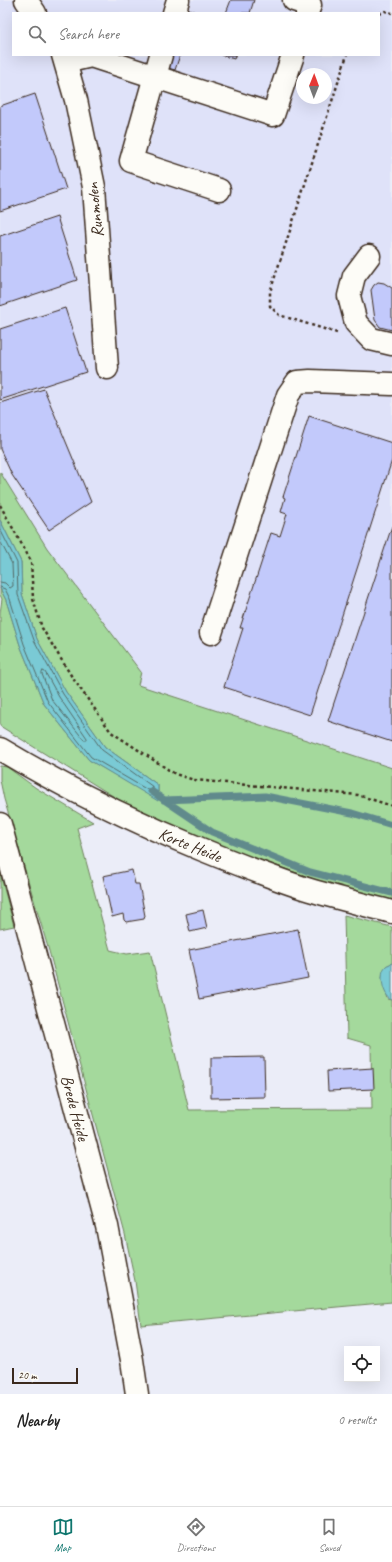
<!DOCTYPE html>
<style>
body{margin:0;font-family:Caveat,sans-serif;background:#f2f2f2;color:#222}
.controls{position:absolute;right:12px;bottom:12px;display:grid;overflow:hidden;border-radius:0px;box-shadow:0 4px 16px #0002}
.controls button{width:36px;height:36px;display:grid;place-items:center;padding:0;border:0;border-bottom:1px solid #e0e0e0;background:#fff;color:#222;font:20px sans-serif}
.compass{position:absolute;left:296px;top:68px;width:36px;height:36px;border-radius:50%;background:#fff;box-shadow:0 4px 16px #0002;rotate:1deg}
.scale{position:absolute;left:12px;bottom:10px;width:66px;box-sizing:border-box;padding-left:4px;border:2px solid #3b2a1e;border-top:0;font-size:11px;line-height:14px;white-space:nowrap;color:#3b2a1e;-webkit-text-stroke:3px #fdfcf7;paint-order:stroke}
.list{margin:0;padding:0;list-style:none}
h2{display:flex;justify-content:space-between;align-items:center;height:52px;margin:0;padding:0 16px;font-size:17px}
h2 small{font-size:13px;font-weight:400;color:#767676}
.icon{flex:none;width:22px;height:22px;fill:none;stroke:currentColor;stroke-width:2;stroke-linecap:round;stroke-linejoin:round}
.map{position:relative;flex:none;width:392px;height:1394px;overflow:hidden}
.search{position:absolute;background:#fff;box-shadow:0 4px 16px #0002;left:12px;right:12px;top:12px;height:44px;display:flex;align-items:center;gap:10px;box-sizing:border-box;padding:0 14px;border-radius:0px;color:#767676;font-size:15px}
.sheet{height:112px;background:#fff}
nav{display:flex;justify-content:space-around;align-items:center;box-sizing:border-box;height:56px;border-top:1px solid #e0e0e0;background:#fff;font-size:11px;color:#767676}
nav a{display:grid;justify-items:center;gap:2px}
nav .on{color:#0f766e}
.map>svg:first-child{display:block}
.built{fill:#dfe2f9;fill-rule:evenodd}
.green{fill:#a4d99c;stroke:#70825d}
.water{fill:#7acad5;stroke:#618a8c}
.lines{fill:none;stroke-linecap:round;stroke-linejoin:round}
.shore{stroke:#546a67;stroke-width:1}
.stream{stroke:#618a8c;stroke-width:7}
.building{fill:#c2c9fb;stroke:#3b2a1e}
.minor-casing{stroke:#3b2a1e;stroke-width:25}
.path{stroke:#3b2a1e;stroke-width:2.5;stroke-dasharray:3 3;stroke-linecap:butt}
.minor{stroke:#fdfcf7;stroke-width:22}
.labels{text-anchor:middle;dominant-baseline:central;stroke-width:3;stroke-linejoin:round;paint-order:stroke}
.street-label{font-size:17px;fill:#3b2a1e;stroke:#fdfcf7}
</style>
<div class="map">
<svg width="392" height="1394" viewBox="0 0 392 1394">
<rect width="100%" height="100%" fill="#ebedf8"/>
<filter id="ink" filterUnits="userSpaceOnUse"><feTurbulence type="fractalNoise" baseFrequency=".025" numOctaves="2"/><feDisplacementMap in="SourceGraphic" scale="8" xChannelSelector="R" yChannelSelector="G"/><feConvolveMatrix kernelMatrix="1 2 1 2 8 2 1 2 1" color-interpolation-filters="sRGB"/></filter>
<g filter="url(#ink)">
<path class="built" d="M0 0H392V783L137 699 0 538ZM13 13H379V55H13ZM302 74H326V98H302Z"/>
<path class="green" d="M0 472 47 548 141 672 138 685 392 768V905L373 900 158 824 0 726V613L2 599 0 595V588L6 600 20 645 44 704 89 760 158 800V785L105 747 66 692 37 639 22 594 21 562 0 520Z
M0 766 7 767 36 788 93 822 77 828 110 950 127 954 150 951 189 1110 372 1109 371 1045 347 1038 344 915 392 927V963L386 966 382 977 388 999 392 1000V1302L141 1325 135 1281 125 1234 49 951 4 799 0 780Z
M0 873 14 926 0 929Z"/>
<path class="water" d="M0 520 21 562 22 594 37 639 66 692 105 747 158 785V801L89 760 44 704 20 645 6 600 0 588Z
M392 963V1000C383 996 378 973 386 966 387 965 391 964 392 963Z"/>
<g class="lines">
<path class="shore" d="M0 529 17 563 18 595 34 640 63 694 102 750 153 787V792H151L91 757 48 702 24 644 10 599 5 589 0 587
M0 541 12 564 13 586 10 588 5 583 0 582
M43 671 45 672 59 697 87 738V740H84L52 700 42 674Z"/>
<path class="stream" d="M151 791 212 832 310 872 392 893
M164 800 265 796 352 813 392 825"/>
</g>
<path class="building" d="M231 0H254L250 13H226Z
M183 8 199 13H182Z
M168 55H180L175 70 164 67Z
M221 55H236L234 59Z
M35 94 66 189 0 211V106Z
M57 217 77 280 0 306V236Z
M378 282 384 283 392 288V330L380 327 375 320 371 290 374 285Z
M65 308 86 372 0 400V329Z
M44 389 91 502 49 530 12 475 0 449V403Z
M309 416 392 443V460L310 715 224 687 243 628H240L271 533 280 536 287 514 281 512 285 498 283 497Z
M392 526V742L328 721Z
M132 870 135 884H139L145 916 144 919 126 922 124 920 123 914 112 917 103 876Z
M203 910 207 928 190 932 186 914Z
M298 929 308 978 199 999 189 950Z
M264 1057 265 1097 211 1098V1058Z
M373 1068 374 1089 328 1091 327 1071Z"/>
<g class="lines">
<g class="minor-casing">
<path id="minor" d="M26 0 35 13
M294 0 310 5 307 13
M174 13 178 0
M63 55 76 100 94 187 107 368
M161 55 131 161 219 190
M65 62 91 56 273 115 293 55
M369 256 354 276 349 296 356 323 371 339 392 344
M211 633 288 395 297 382 310 381 392 384
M0 749C65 788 132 821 203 850 238 864 274 879 310 890 337 898 365 905 392 912
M0 824 107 1226 132 1360 137 1394"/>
</g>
<path class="path" d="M379 14 385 11 392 13
M337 333 279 315 270 306V292L347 55
M0 505 31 561 33 599 42 628 72 677 111 732 175 774 194 780 358 795 392 806"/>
<use href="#minor" class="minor"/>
</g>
</g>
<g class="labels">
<g class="street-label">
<text transform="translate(95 210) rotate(-96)">Runmolen</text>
<text transform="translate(190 845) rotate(22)">Korte Heide</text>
<text transform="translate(75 1108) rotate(75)">Brede Heide</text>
</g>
</g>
</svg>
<div class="controls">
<button><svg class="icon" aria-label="locate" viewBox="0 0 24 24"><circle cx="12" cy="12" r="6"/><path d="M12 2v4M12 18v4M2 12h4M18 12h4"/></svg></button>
</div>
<svg class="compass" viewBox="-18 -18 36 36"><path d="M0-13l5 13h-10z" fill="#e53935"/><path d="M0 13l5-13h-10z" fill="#767676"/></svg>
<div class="scale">20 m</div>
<div class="search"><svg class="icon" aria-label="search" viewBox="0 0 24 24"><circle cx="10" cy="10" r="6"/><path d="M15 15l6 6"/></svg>Search here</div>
</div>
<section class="sheet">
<h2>Nearby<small>0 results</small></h2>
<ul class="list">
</ul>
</section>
<nav>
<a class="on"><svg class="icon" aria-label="map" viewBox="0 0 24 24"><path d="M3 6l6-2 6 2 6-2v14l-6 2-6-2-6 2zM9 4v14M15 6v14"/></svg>Map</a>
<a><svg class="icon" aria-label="directions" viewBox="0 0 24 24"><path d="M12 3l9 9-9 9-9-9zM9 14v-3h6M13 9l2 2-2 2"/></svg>Directions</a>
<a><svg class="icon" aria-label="saved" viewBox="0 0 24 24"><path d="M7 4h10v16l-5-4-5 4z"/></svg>Saved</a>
</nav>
